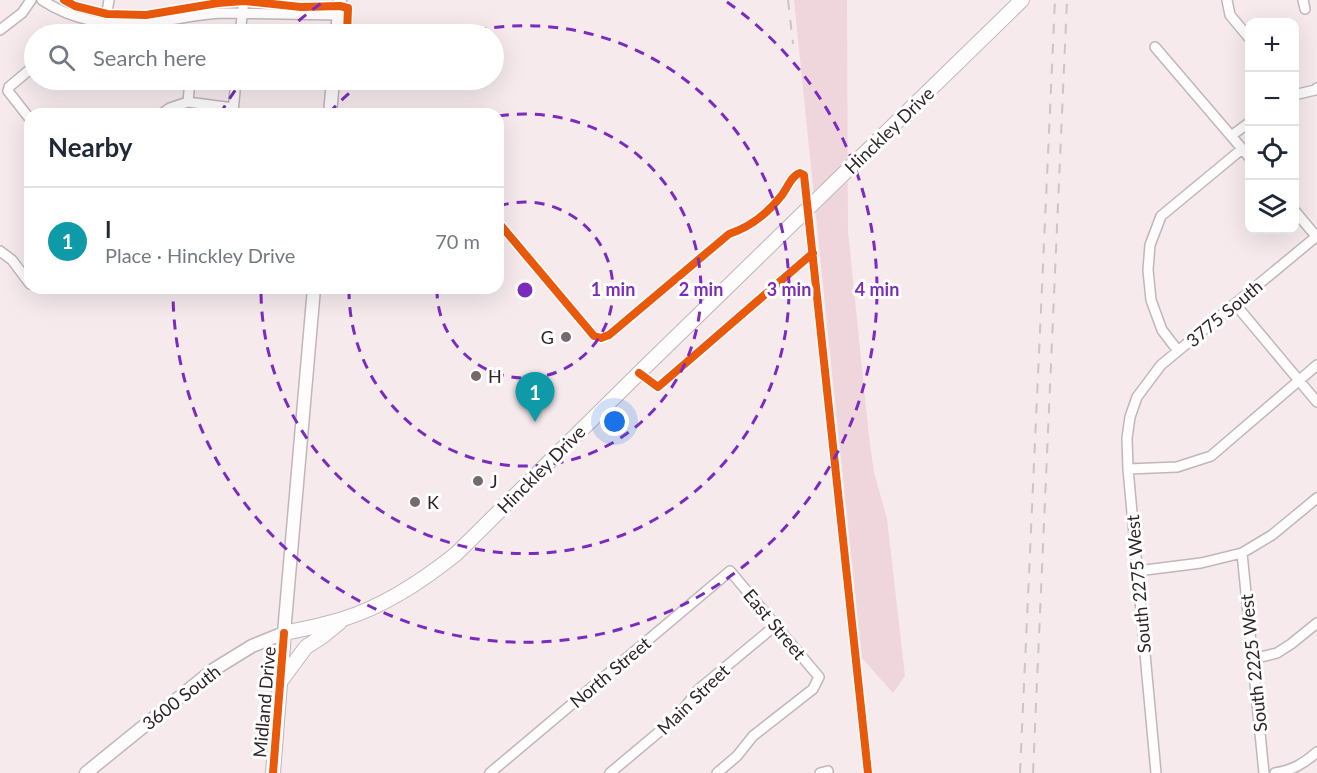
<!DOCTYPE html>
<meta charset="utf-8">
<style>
body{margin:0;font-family:Lato,sans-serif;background:#f2f2f3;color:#1f2937}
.controls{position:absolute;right:18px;top:18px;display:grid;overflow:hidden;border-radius:12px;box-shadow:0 6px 24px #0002}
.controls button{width:54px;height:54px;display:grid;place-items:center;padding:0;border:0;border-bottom:2px solid #e0e1e3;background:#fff;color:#1f2937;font:30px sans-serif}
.you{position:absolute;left:615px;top:422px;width:21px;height:21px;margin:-15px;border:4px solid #fff;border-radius:50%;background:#1a73e8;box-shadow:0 0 0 9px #1a73e833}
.badge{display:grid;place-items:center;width:39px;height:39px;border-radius:50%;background:#76696d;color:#fff;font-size:20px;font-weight:700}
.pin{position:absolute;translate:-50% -50px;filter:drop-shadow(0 2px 3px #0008)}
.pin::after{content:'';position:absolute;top:32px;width:21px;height:18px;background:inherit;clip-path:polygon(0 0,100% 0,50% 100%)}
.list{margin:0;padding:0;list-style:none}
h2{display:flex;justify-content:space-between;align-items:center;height:78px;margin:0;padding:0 24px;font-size:26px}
h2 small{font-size:20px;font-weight:400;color:#747a83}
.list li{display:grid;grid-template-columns:39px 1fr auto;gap:18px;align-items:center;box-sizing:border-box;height:108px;padding:0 24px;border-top:2px solid #e0e1e3}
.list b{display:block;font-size:22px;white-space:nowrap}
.list p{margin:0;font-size:20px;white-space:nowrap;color:#747a83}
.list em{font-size:20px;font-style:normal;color:#747a83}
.icon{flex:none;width:33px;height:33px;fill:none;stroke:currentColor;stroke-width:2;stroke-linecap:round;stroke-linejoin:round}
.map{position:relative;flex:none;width:1317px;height:773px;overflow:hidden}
.search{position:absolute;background:#fff;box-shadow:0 6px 24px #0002;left:24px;top:24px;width:480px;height:66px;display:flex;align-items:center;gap:15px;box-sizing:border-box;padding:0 21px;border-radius:33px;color:#747a83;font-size:22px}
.panel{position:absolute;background:#fff;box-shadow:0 6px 24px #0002;left:24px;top:108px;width:480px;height:186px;border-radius:18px}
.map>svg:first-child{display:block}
.green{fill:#efd6dd}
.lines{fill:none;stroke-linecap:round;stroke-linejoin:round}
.street-casing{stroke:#c1b6b9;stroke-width:12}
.secondary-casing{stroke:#c1b6b9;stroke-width:15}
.primary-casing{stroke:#c1b6b9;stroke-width:16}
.street{stroke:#fefcfc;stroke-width:9}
.secondary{stroke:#fefcfc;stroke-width:12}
.primary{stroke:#fefcfc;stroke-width:14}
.rail{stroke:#cac5c7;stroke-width:2;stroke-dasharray:10 10;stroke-linecap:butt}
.cycleway-casing{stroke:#fff;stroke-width:11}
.cycleway{stroke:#e8590c;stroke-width:8}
.ring{fill:none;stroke:#7b2cbf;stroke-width:3;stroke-dasharray:10 8}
.poi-dot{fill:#76696d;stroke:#fff;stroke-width:2}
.labels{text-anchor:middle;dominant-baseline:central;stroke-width:6;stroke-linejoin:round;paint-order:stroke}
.street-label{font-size:18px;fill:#312428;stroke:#fff}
.poi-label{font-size:18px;fill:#312428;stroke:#fff;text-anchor:start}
.centre{fill:#7b2cbf;stroke:#fff;stroke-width:3}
.ring-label{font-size:18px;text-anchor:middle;font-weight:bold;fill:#7b2cbf;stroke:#fff;stroke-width:6;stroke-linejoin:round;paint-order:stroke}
</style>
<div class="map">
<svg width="1317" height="773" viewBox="0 0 1317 773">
<rect width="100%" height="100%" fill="#f6eaed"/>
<path class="green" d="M794 0H847L848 231 869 437 874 472 887 519 905 676 893 693 862 658 830 354Z"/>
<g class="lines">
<g class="street-casing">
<path id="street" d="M42 0C72 20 109 27 145 23 171 21 197 14 223 13L339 15
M1227 0 1230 15 1250 39
M1303 0 1305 9
M105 23 109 0
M0 30 22 13 31 0
M97 34 99 22
M240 34 244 0
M1155 47 1250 158
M1294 95 1315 90 1317 88
M188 102 233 108
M233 112 236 80
M161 114 170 108 188 102 190 80
M30 119 8 91 9 87 34 66
M1231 136 1250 122
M1294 210 1316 236
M0 251 12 260 30 284
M1235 304 1317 402
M1178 351 1162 330 1151 300 1148 270 1150 245 1161 216 1242 149
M1128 469 1177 467 1211 456 1317 365
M1242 553 1264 773
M1137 571 1201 563 1242 553 1272 535 1317 498
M1253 659 1277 653 1291 644 1317 623
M490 773 730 571 819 677 813 689 753 736 737 756 717 773
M610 773 678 716 699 689 776 625
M820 773 828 771
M1156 773 1128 469 1127 438 1130 417 1137 397 1161 365 1317 236
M1275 773C1293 770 1303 764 1317 752"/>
</g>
<g class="secondary-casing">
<path id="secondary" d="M337 34 340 0
M330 114 333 80
M86 773 213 670 252 646 284 633 314 288"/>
</g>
<g class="primary-casing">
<path id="primary" d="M280 682 306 647 323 636 340 622
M273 773 284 633C304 629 324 625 343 619 385 606 422 581 456 554L639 373 1022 0"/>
</g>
<use href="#street" class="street"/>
<use href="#secondary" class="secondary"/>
<use href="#primary" class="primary"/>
<path class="rail" d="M788 0 793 44
M1020 773 1055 0
M1033 773 1067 0"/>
<g class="cycleway-casing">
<path id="cycleway" d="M64 0 75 6 107 14 146 15 218 3 244 1 301 7 340 6 348 8 347 34
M498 222 594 336 601 338 609 335 729 234C750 227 768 213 782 195 788 187 791 176 800 173L804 175 868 773
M639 373 658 387 813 253
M273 773 284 633"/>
</g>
<use href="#cycleway" class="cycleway"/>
</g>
<g class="ring">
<path d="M499 206A88 88 0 1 1 437 288"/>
<path d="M499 116A176 176 0 1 1 349 288"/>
<path d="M329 113A264 264 0 0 1 364 81M459 34A264 264 0 1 1 261 290"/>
<path d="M220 114A352 352 0 0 1 242 81M285 33A352 352 0 0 1 323 2M727 2A352 352 0 1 1 173 290"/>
</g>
<g class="poi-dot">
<circle cx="566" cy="337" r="6"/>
<circle cx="476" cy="376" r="6"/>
<circle cx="478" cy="481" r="6"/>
<circle cx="415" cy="502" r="6"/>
</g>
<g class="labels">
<g class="street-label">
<text transform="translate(889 130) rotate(-44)">Hinckley Drive</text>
<text transform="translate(1224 313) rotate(-40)">3775 South</text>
<text transform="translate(541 469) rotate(-45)">Hinckley Drive</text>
<text transform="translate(1138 584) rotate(-95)">South 2275 West</text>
<text transform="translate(775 624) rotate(50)">East Street</text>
<text transform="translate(1253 663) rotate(-96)">South 2225 West</text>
<text transform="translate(610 672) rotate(-40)">North Street</text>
<text transform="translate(181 697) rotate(-38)">3600 South</text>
<text transform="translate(693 699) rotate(-44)">Main Street</text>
<text transform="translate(264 702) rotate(-85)">Midland Drive</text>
</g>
<g class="poi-label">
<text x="554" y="337" text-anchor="end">G</text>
<text x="488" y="376">H</text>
<text x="490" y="481">J</text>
<text x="427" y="502">K</text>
</g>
</g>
<circle cx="525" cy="290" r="9" class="centre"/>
<g class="ring-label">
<text x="613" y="296">1 min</text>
<text x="701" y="296">2 min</text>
<text x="789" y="296">3 min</text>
<text x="877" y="296">4 min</text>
</g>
</svg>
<div class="controls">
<button>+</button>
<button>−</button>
<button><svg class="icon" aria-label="locate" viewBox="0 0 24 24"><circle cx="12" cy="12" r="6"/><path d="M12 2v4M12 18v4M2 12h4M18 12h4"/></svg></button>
<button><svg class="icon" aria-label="layers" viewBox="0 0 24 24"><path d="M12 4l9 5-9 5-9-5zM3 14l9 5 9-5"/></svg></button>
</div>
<div class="you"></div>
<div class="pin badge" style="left:535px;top:422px;background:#0f9aa8">1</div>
<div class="search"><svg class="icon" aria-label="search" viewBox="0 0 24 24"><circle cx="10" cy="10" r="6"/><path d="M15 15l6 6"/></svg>Search here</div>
<section class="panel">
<h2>Nearby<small></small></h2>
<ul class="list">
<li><span class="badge" style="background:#0f9aa8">1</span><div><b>I</b><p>Place · Hinckley Drive</p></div><em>70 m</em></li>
</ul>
</section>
</div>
